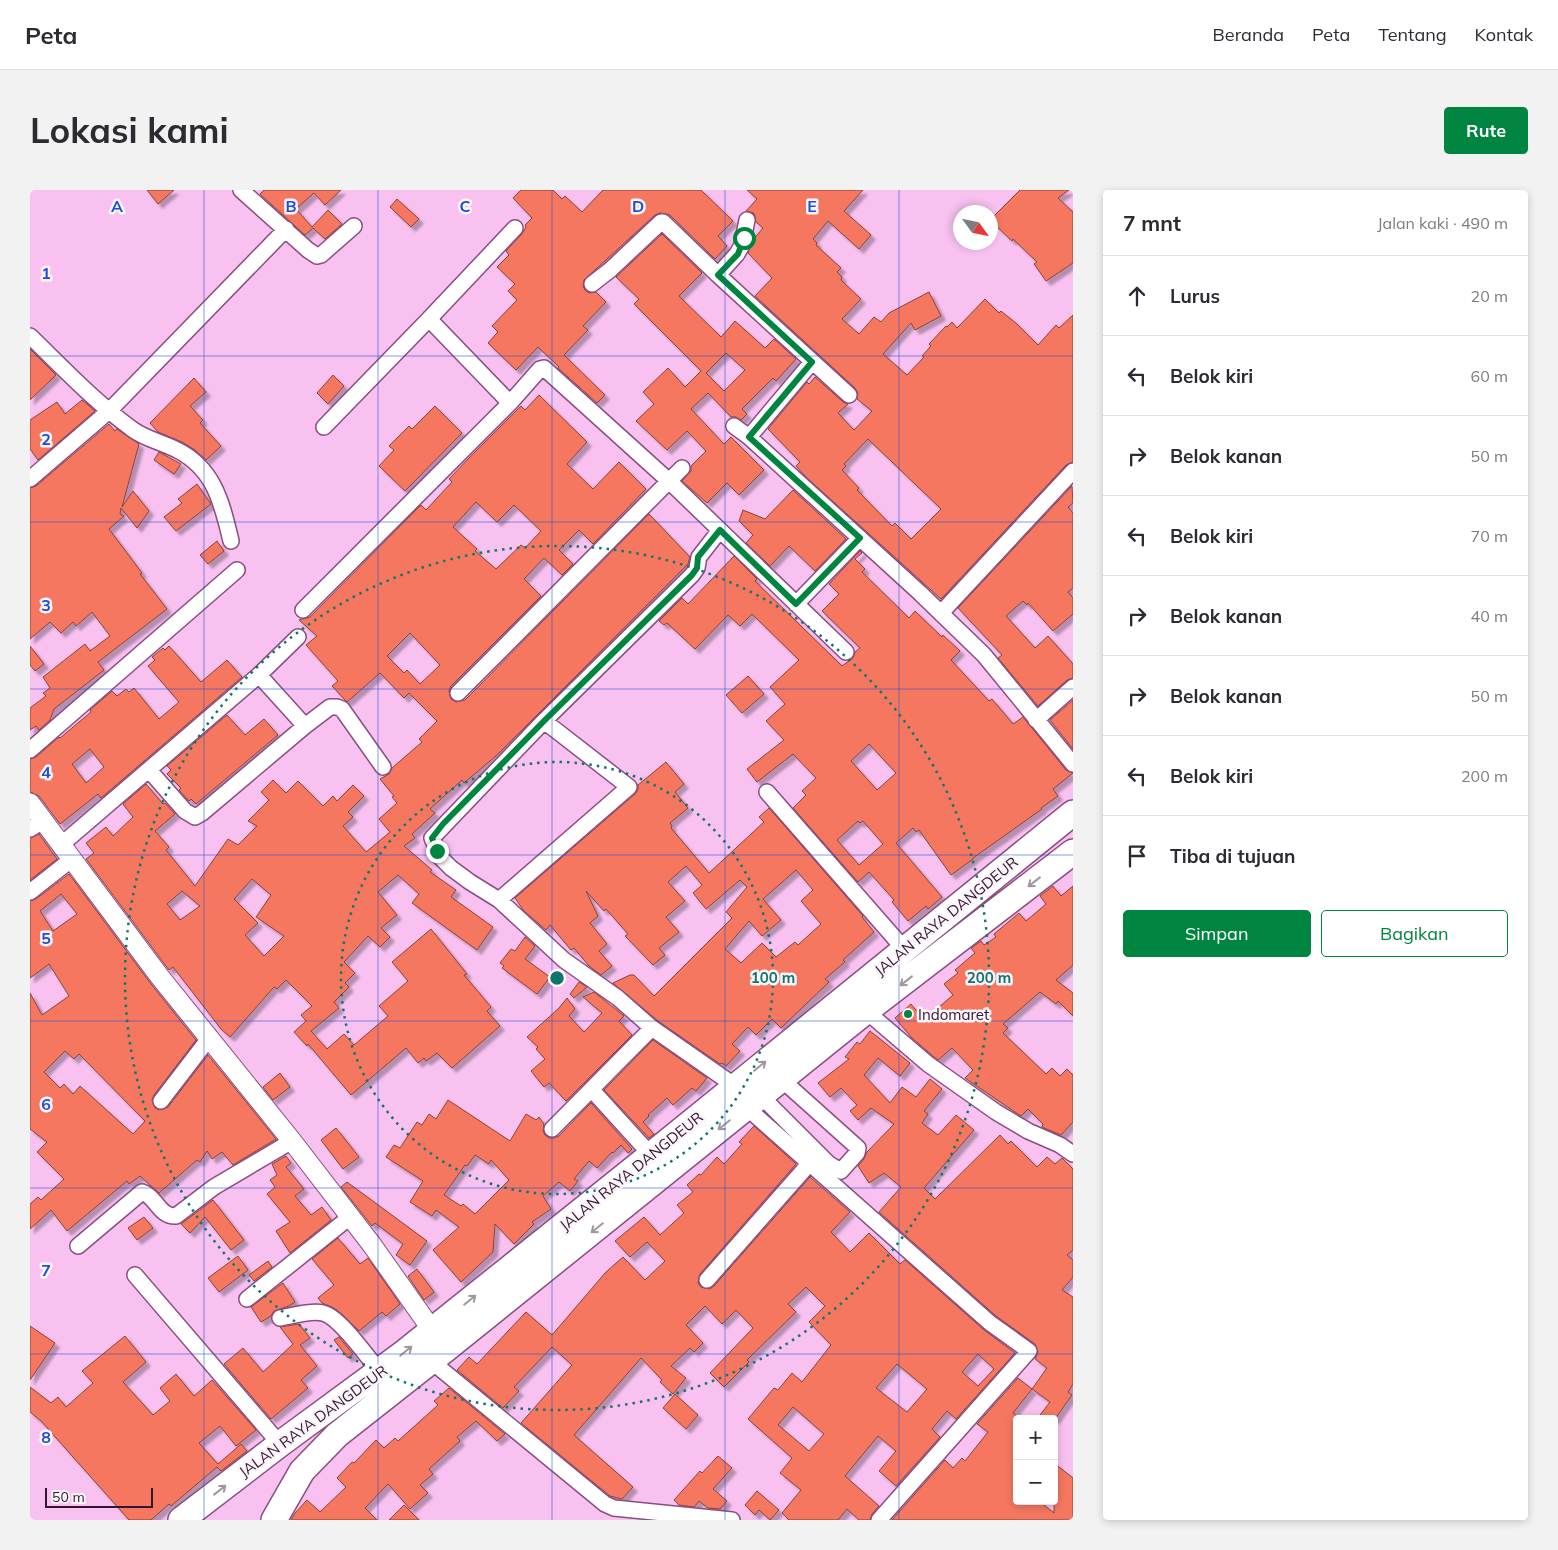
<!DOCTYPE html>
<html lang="id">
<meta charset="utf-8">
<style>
body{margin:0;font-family:Mulish,sans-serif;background:#f2f2f3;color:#2b2b33}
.controls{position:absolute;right:15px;bottom:15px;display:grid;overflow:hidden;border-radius:5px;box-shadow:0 2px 8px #0003}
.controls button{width:45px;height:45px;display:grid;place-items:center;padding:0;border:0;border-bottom:1px solid #e1e1e2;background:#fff;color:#2b2b33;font:25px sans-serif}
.compass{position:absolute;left:923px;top:15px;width:45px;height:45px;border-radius:50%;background:#fff;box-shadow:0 2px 8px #0003;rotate:123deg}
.scale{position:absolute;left:15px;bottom:12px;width:108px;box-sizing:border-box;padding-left:5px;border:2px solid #31182e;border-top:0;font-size:14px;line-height:18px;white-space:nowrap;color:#31182e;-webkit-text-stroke:4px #fbf4fa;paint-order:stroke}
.stop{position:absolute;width:15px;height:15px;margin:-11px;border:4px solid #008540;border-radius:50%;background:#fff}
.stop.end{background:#008540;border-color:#fff;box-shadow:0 1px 5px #0008}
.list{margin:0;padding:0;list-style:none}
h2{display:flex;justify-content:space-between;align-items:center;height:65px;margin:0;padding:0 20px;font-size:21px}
h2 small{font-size:16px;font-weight:400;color:#7c7c81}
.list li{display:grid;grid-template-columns:32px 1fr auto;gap:15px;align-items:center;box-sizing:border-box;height:80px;padding:0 20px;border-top:1px solid #e1e1e2}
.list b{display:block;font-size:19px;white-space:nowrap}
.list em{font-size:16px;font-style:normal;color:#7c7c81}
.actions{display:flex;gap:10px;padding:15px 20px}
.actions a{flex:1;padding:11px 0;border:1px solid #008540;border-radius:5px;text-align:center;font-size:18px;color:#008540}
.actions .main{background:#008540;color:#fff}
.icon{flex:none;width:28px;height:28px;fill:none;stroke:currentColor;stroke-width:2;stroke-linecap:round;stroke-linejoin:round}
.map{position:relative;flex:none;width:1043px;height:1330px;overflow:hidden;border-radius:5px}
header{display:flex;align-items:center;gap:30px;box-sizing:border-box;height:70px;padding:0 25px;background:#fff;border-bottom:1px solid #e1e1e2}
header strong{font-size:24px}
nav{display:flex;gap:28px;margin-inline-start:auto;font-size:18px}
.intro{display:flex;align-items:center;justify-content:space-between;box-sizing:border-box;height:120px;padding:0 30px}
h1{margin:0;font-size:35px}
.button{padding:12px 22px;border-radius:5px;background:#008540;color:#fff;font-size:18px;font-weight:700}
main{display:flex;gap:30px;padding:0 30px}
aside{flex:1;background:#fff;border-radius:5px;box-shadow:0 2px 8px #0003}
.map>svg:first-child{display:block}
.building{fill:#f57761;stroke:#8e4134;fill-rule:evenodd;filter:url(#shadow)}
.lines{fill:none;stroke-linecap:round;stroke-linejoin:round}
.minor-casing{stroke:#894d82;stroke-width:18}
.tertiary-casing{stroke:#894d82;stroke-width:21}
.trunk-casing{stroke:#894d82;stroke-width:28}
.minor{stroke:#fff;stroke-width:15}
.tertiary{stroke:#fff;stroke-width:19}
.trunk{stroke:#fff;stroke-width:25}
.oneway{stroke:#a297a1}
.route{stroke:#008540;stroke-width:6}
.grid{fill:none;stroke:#1d4ed8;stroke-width:1;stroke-opacity:0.55}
.ring{fill:none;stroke:#0f766e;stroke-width:2.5;stroke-dasharray:2.5 5}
.poi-dot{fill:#008540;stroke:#fbf4fa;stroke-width:2}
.labels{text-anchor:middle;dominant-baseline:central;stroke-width:5;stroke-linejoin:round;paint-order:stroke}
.street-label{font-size:15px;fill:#31182e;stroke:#fbf4fa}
.poi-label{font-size:15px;fill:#31182e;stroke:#fbf4fa;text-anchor:start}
.grid-label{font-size:16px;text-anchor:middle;font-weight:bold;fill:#1d4ed8;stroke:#fbf4fa;stroke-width:5;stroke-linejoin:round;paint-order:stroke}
.centre{fill:#0f766e;stroke:#fbf4fa;stroke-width:2.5}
.ring-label{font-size:15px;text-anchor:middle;font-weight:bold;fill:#0f766e;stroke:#fbf4fa;stroke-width:5;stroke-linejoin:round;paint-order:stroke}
</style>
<header>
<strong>Peta</strong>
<nav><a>Beranda</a><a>Peta</a><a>Tentang</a><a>Kontak</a></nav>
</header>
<div class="intro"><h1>Lokasi kami</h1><a class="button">Rute</a></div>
<main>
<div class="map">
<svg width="1043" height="1330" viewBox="0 0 1043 1330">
<defs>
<filter id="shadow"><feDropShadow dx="4.5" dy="4.5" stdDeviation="1" flood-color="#0004"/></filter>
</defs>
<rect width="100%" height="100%" fill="#f8c1ef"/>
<path class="building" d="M117 0H144L128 14Z
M234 0H311L295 15 284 3 266 19 282 37 298 20 312 34 295 49 283 38 275 45 230 4Z
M491 0H523L532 9 535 6 552 22 573 0H671L703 31 688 46 697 56 685 69 640 25 630 23 625 25 554 90 553 96 555 100 559 103 566 102 576 112 553 136 558 140 534 165 575 205 567 213 528 178 529 177 508 157 486 180 458 153 468 142 462 136 487 110 478 101 485 94 467 77 479 65 476 61 492 44 496 37 495 35 502 28 483 8Z
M717 0H833L814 21 841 45 829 59 798 31 783 49 787 53 786 55 811 78 807 82 812 87 811 90 831 109 812 129 829 144 844 127 851 132 859 123 899 102 911 126 885 140 881 133 853 164 877 185 894 167 892 166 901 156 899 154 916 136 917 137 922 132 927 138 955 109 969 123 971 121 987 134 1008 155 1026 135 1029 138 1043 125V272L1036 275 911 409 776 287 766 276 770 272 738 239 777 192 779 194 785 187 813 212 818 214 808 223 824 240 842 221 827 209 828 203 825 198 725 106 742 88 718 63 722 51 733 38 726 32 724 23 716 21 727 9ZM838 249 911 319 881 349 865 333 862 336 827 300 829 298 812 280 816 276 814 274Z
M990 0H1039L1028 8 1043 22V73L1016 91 1004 74 1007 72 983 49 982 51 960 30Z
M367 9 389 29 381 37 360 17Z
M632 44 672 83 649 106 691 147 705 131 735 158 744 149 766 169 746 191 743 188 712 219 717 224 711 230 706 227H701L678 203 661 219 694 254 701 247 734 280 709 305 697 293 677 313 652 291 661 281V276L676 261 657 241 637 260 606 231 624 214 613 202 638 178 655 197 671 181 604 114 609 109 586 87ZM696 163 715 180 694 201 676 183Z
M0 159 26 185 0 210Z
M303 185 314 196 298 214 287 203Z
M164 188 176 202 160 216 173 230 170 233 191 256 176 270 165 260 152 252 128 242 120 233Z
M509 205 557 252 537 274 563 299 589 272 616 299 563 354 549 340 529 360 543 374 532 385 514 368 494 389 511 406 421 496 419 501 421 509 426 512 435 510 619 324 660 367 658 374 467 565 434 593 432 590 400 619 405 623 382 644 385 648 374 656 402 680 400 682 426 700 421 707 463 737 447 760 382 713 389 704 368 685 348 702 367 725 351 738 360 747 350 757 338 746 314 772 325 783 315 793 319 797 304 812 309 818 281 841 297 859 314 844 324 855 358 826 349 816 378 791 362 772 401 739 437 784 434 785 461 817 457 821 470 836 422 878 407 863 396 871 394 868 388 873 376 858 321 905 278 854 277 856 264 842 276 831 271 825 282 816 256 790 247 799 244 797 200 847 191 839 143 777 139 780 56 669 64 663 56 653 76 637 83 646 103 627 93 614 116 594 133 614 135 613 145 624 125 641 139 657 136 660 165 696 198 649 208 655 227 636 218 631 239 610 231 602 243 590 256 603 268 591 293 616 303 606 307 611 323 595 334 606 318 622 323 627 313 636 336 662 360 642 349 629 367 613 362 607 364 606 350 589 359 584 362 578 392 552 389 549 407 531 379 503 374 508 350 483 317 512 315 510 302 496 308 491 276 455 287 446 269 430 280 427 391 315 396 320 422 292 419 289 440 267 491 216 495 220ZM446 312 467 332 484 315 511 341 495 358 491 355 466 379 445 361 447 359 423 337ZM380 443 410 475 390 494 377 480 374 483 357 466ZM222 689 241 705 226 727 254 746 234 766 215 745 228 733 204 709ZM152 701 170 716 150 730 137 714Z
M52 210 65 221 8 270 0 259V230L27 212 35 224Z
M405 216 432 243 375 301 349 276 364 260 359 256 379 236 382 239Z
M79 234 85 241 87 239 109 254 92 317 103 301 119 321 107 338 91 318 90 324 94 326 79 339 112 383 110 384 137 419 68 472 74 480 24 519 20 530 9 540 6 536 0 540V518L16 506 13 503 20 498 13 487 55 454 60 461 80 446 62 422 46 436 43 432 31 443 20 432 0 449V298L6 296Z
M129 262 151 274 144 284 124 270Z
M167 294 181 314 146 341 134 327 152 313 148 309Z
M1042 296 1043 313 1038 317 1043 323V398L1038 402 1043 408V424L1023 441 998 413 997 415 993 411 976 426 1005 458 1018 446 1043 474V488L1037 490 1008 516 968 468 972 465 928 418Z
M763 300 816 349 785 381 759 356 740 376 716 353 723 345 709 331 713 320 735 329Z
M187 351 194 361 178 374 170 365Z
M830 361 832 363 825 369 835 379 832 382 879 428 885 421 912 447 913 445 930 461 921 470 959 511 962 509 983 534 993 527 1036 580 1043 583 1023 599 1028 606 1011 618 1012 619 943 668V669L921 685 889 640 886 642 883 638 866 653 912 707 898 719 896 716 878 731 862 712 864 710 839 682 828 692 763 618 776 605 772 601 786 588 763 564 727 592 717 579 754 550 736 531 755 514 740 497 769 470 722 424 710 436 698 425 665 459 637 433 634 435 629 431 652 408 658 414 704 366 727 389 725 391 812 476 823 468 825 462 830 458 792 421 809 404 799 394ZM839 554 866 583 847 600 821 571ZM828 631 830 633 833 631 853 654 829 675 807 650Z
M0 456 14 474 5 481 0 475Z
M139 456 171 492 197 470 212 487 71 608 68 604 30 634 9 606 0 602V569L6 567 29 547 30 548 61 522 60 520 82 501 87 506 96 499 99 502 104 498 129 529 149 512 118 476 125 470 122 467 133 458 135 460ZM60 559 74 577 56 593 42 574Z
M718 486 734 504 712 523 696 505Z
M1043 510V559L1020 530Z
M197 525 215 545 234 529 248 545 166 614 161 609 159 611 149 600 151 598 137 584 141 580 137 576Z
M636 572 654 594 645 602 658 618 640 633 642 636 641 638 679 683 734 632 729 627 739 618 833 726 832 727 844 742 813 770 815 772 795 789 799 792 751 838 742 829 726 845 718 837 702 854 710 861 696 876 692 873 690 874 628 831 583 793 600 785H604L624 806 702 728 696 722 717 697 710 690 676 719 663 703 672 695 656 676 638 692 655 711 636 727 649 742 629 758 635 765 623 775 595 746 598 744 576 719 574 721 556 701 568 726 560 733 577 754 569 761 582 776 571 785 559 776 544 758 541 760 520 735 516 740 494 721 485 708 605 604 608 600V595ZM766 680 783 700 771 711 791 734 768 755 765 752 746 767 732 753 711 773 695 759 719 731 732 746 751 730 733 709Z
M9 644 27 669 0 690V648Z
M39 684 121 794 166 850 124 905 122 910 125 918 130 920 138 917 178 865 246 949 203 975 192 962 182 969 177 961 170 972 167 970 129 1003 110 986 99 994 97 991 37 1041 21 1020 0 1039V1014L8 1007 11 1010 34 989 7 962 17 952 0 939V803L12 825 39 806 19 774 0 788V711L6 709ZM31 704 47 724 23 741 10 721ZM35 861 44 869 49 864 115 931 103 944 50 896 43 904 34 894 30 898 14 882Z
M1023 696 1031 706 1043 696V775L1026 790 1043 803V826L1028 811 1026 814 1010 802 973 834 978 838 973 843 1016 884 1022 878 1030 886 1037 879 1043 885V932L1031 945 1012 937 1013 934 998 919 991 926 935 888 943 880 922 858 908 870 904 867 882 848 865 828 881 814 894 830 923 805 914 794 928 783 925 780 945 763 941 758 951 751 954 755 966 747 964 744 989 723 996 731 1016 714 1010 706Z
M495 747 505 756 495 769 520 787 507 804 472 778 474 776 470 773 481 759 485 761Z
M549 792 557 797 544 808 540 804Z
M564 802 594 826 589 831 602 845 536 911 519 893 514 897 501 881 515 869 506 859 508 857 497 847 529 818 537 808 545 819 539 826 554 842 572 823 553 807Z
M840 841 880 873 870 886 848 868 834 885 860 913 872 897 886 907 900 889 912 899 894 921 898 924 892 933 908 945 926 925 944 940 894 998 905 1009 970 945 978 954 981 951 1007 977 1017 967 1025 974 1032 968 1043 979V1060L1037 1065 1043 1070V1087L1032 1100 1043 1107V1194L1038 1202 1042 1205 1025 1229H1007L1020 1212 1002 1199 1017 1178 1005 1169 1008 1162 1005 1154 966 1126 849 1022 871 997 854 983 839 993 828 976 834 969 837 962 864 934 841 918 828 930 820 921 827 915 811 898 800 907 788 893 819 869 815 867 827 852 830 854Z
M623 850 677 888 666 901 662 898 643 915 637 908 618 925 619 926 613 932 624 944 619 948 574 900Z
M250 883 260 897 243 910 233 897Z
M418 910 480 951 496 924 506 930 509 927 514 934 513 941 515 945 519 948H524L529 946 561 913 602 959 598 963 591 955 583 963 582 962 567 978 559 971 544 989 548 991 540 1001 529 992 513 1006 521 1019 502 1032 504 1034 484 1054 465 1034 463 1062 431 1092 403 1060 429 1037 406 1020 402 1026 380 1012 393 991 356 967 364 955 370 958 387 932 392 935 399 924 406 929ZM445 965 459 974 461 970 479 990 445 1024 433 1014 431 1016 414 1005 435 975 437 976Z
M724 936 766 974 670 1084 668 1093 671 1097 680 1099 684 1096 780 987 820 1022 801 1042 820 1062 839 1043 870 1074 875 1070 954 1140 985 1163 926 1229 917 1221 902 1239 910 1247 866 1296 849 1281 866 1261 848 1246 815 1286 849 1316 842 1324 840 1330H829L817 1319 808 1330H759L752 1323 771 1300 750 1283 762 1268 718 1229 744 1198 748 1200 762 1183 772 1192 801 1155 779 1132 795 1116 776 1097 758 1114 766 1122 717 1170 719 1172 694 1197 680 1183 723 1138 706 1120 692 1134 675 1116 656 1135 673 1153 664 1162 660 1158 641 1176 656 1188 643 1204 630 1192 632 1190 611 1168 544 1245 603 1297 592 1309 580 1306 491 1233 542 1175 522 1157 484 1197 489 1201 473 1218 427 1180 439 1167 447 1174 496 1122 522 1145 576 1082 593 1067 615 1090 635 1071 617 1052 600 1067 585 1051 614 1027 630 1045 654 1023 647 1015 663 1002 657 995 669 984 671 985 687 967 694 974 712 954 709 952ZM948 1164 964 1179 948 1196 932 1182ZM867 1174 897 1199 877 1222 846 1198ZM763 1217 794 1244 779 1261 748 1235Z
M306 938 329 967 313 979 291 950Z
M256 966 261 973 256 977 274 999 265 1006 281 1025 292 1017 301 1030 260 1063 246 1041 260 1032 237 1004 245 997 240 990 247 985 242 974Z
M317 992 397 1051 380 1075 366 1065 373 1054 345 1033 342 1036 311 997Z
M183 1010 214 1050 201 1060 175 1027 160 1043 151 1034Z
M114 1027 123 1038 107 1050 98 1038Z
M308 1048 330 1074 338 1068 370 1114 356 1126 352 1122 329 1141 313 1125 304 1118 292 1113 288 1108 304 1095 282 1069Z
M208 1066 218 1080 189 1102 178 1088Z
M238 1071 242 1077 224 1091 219 1085Z
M387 1079 404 1102 394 1110 378 1086Z
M253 1093 265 1112 259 1116 244 1121 241 1126 231 1132 221 1117Z
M269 1134 280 1148 270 1155 287 1176 271 1190 278 1198 241 1229 194 1174 213 1158 233 1182 263 1154 250 1137Z
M0 1136 25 1153 0 1190Z
M95 1146 116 1172 93 1192 123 1225 140 1211 130 1198 146 1184 164 1206 182 1190 226 1240 206 1256 190 1236 169 1253 188 1274 211 1254 217 1261 191 1281 187 1277 141 1316 139 1314 121 1330H99L11 1231 0 1222V1197L21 1213 28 1207 36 1217 63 1193 52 1181Z
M309 1147 323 1164 318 1168 304 1150Z
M988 1188 1002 1199 983 1223 987 1226V1311H1009L1024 1323V1273L1043 1288V1330H862L915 1270 923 1278 932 1268 935 1271 958 1242 947 1234Z
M419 1198 475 1244 467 1251 446 1231 427 1247 430 1251 399 1279 403 1284 390 1295 398 1303 380 1319 358 1294 335 1318 347 1330H261L265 1323 277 1310 290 1322 316 1297 307 1288 322 1272 324 1273 346 1250 354 1258 365 1248 368 1251 408 1215 404 1211Z
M645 1204 668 1225 656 1239 633 1218Z
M688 1266 702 1278 683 1299 697 1311 690 1319 678 1318 669 1311 664 1317 649 1315 644 1310 670 1281 672 1283Z
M727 1301 749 1320 740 1330 729 1320 725 1325 715 1315Z
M374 1315 389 1330H359Z"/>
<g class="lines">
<g class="minor-casing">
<path id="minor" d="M211 0 278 60 287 66 291 65 324 36
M688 85 707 64 712 55 717 30
M562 94 580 80 631 32H633L688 85 819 205
M0 146C33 178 65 212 102 239 115 249 132 252 147 260 185 279 192 314 201 351
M480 213 399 129 485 38
M704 236 719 247 890 403 954 465 1043 574
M294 237 399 129
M719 247 782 172
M0 289 79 221 256 39
M690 340 669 367 667 378 662 385 514 531 402 648 410 667 421 678 440 692 469 710 534 770 588 808 622 838 705 896
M766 414 830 348
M273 420 480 213 510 179 514 178 639 291 816 462
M911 423 1043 281
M229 485 275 536
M428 503 652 278
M1006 530 1043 497
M0 560 207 380
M119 580 155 621 165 627 172 623 275 536 300 517H307L312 519 353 577
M737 602 875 760
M0 639 13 631
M32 654 229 485 268 447
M0 702 42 669
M469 710 599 597 514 531
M836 821 898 874 966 922 998 941 1030 955 1043 964
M562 900 621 965
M731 906 799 974 811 981 827 963 828 958 751 889
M131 911 180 847
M716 917 960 1133 999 1161 849 1330
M522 939 622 838
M48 1056 112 1002C126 1006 129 1027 146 1026L184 997 262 951
M105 1085 250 1254
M677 1090 779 974
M217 1109 320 1027
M250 1128C261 1126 282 1120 293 1123 310 1127 338 1168 350 1182
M401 1171 575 1314 584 1318 702 1330"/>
</g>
<g class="tertiary-casing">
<path id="tertiary" d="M0 613 130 787 262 951 342 1055 402 1140"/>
</g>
<g class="trunk-casing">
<path id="trunk" d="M151 1330 250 1254 375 1162 621 965 1043 623
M244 1330 272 1281 307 1245 401 1171 836 821 1043 662"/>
</g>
<use href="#minor" class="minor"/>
<use href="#tertiary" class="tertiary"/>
<use href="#trunk" class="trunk"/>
</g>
<defs><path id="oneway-shaft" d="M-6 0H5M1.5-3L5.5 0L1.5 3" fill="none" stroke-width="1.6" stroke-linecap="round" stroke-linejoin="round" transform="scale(1.25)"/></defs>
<g class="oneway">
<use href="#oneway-shaft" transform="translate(1004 692) rotate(142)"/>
<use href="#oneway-shaft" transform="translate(876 791) rotate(142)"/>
<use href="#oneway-shaft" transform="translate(730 876) rotate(-39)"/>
<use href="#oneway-shaft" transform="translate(694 935) rotate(141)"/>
<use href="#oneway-shaft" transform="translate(567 1038) rotate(141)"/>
<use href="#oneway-shaft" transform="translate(440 1110) rotate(-39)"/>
<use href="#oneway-shaft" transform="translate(376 1161) rotate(-39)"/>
<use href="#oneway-shaft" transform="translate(190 1300) rotate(-38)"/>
</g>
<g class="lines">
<path class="route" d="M407 661 402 648 413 634 514 531 662 385 667 378 668 367 690 340 766 414 830 348 719 247 782 172 688 85 708 64 714 48"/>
</g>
<path class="grid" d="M174 0V1330M348 0V1330M522 0V1330M695 0V1330M869 0V1330M0 166H1043M0 332H1043M0 499H1043M0 665H1043M0 831H1043M0 998H1043M0 1164H1043"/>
<g class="ring">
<circle cx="527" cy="788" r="216"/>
<circle cx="527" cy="788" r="432"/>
</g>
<circle class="poi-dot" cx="878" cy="824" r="5"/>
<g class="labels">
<g class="street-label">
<text transform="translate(916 726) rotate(-39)">JALAN RAYA DANGDEUR</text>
<text transform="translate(601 981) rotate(-39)">JALAN RAYA DANGDEUR</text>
<text transform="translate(283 1231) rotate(-36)">JALAN RAYA DANGDEUR</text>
</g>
<g class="poi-label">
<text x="888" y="824">Indomaret</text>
</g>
</g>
<g class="grid-label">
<text x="87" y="22">A</text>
<text x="261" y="22">B</text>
<text x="435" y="22">C</text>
<text x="608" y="22">D</text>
<text x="782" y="22">E</text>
<text x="16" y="89">1</text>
<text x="16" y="255">2</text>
<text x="16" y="421">3</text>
<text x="16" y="588">4</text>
<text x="16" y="754">5</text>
<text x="16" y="920">6</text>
<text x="16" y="1086">7</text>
<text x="16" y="1253">8</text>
</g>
<circle cx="527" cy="788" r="8" class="centre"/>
<g class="ring-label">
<text x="743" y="793">100 m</text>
<text x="959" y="793">200 m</text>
</g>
</svg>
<div class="controls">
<button>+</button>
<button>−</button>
</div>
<svg class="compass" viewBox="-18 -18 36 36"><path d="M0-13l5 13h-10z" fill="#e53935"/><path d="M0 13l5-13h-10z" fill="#7c7c81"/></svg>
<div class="scale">50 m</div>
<div class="stop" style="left:714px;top:48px"></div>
<div class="stop end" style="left:407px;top:661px"></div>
</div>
<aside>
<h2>7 mnt<small>Jalan kaki · 490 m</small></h2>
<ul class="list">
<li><svg class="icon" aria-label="ahead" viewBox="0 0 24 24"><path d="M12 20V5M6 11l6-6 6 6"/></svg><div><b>Lurus</b></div><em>20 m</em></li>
<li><svg class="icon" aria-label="left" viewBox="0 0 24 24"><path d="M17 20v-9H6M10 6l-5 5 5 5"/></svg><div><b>Belok kiri</b></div><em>60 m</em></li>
<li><svg class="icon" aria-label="right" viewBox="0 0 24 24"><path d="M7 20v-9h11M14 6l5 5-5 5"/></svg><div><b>Belok kanan</b></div><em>50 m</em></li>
<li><svg class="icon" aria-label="left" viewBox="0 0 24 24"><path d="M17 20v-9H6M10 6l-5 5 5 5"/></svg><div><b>Belok kiri</b></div><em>70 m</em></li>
<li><svg class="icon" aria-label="right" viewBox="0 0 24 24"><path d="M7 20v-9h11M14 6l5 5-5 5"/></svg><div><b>Belok kanan</b></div><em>40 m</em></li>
<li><svg class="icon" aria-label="right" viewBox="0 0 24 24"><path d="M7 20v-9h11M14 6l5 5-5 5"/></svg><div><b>Belok kanan</b></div><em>50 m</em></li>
<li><svg class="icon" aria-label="left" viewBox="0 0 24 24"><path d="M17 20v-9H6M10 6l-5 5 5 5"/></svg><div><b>Belok kiri</b></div><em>200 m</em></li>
<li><svg class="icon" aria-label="arrive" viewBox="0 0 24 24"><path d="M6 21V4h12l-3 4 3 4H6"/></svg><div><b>Tiba di tujuan</b></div></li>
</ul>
<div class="actions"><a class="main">Simpan</a><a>Bagikan</a></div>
</aside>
</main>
